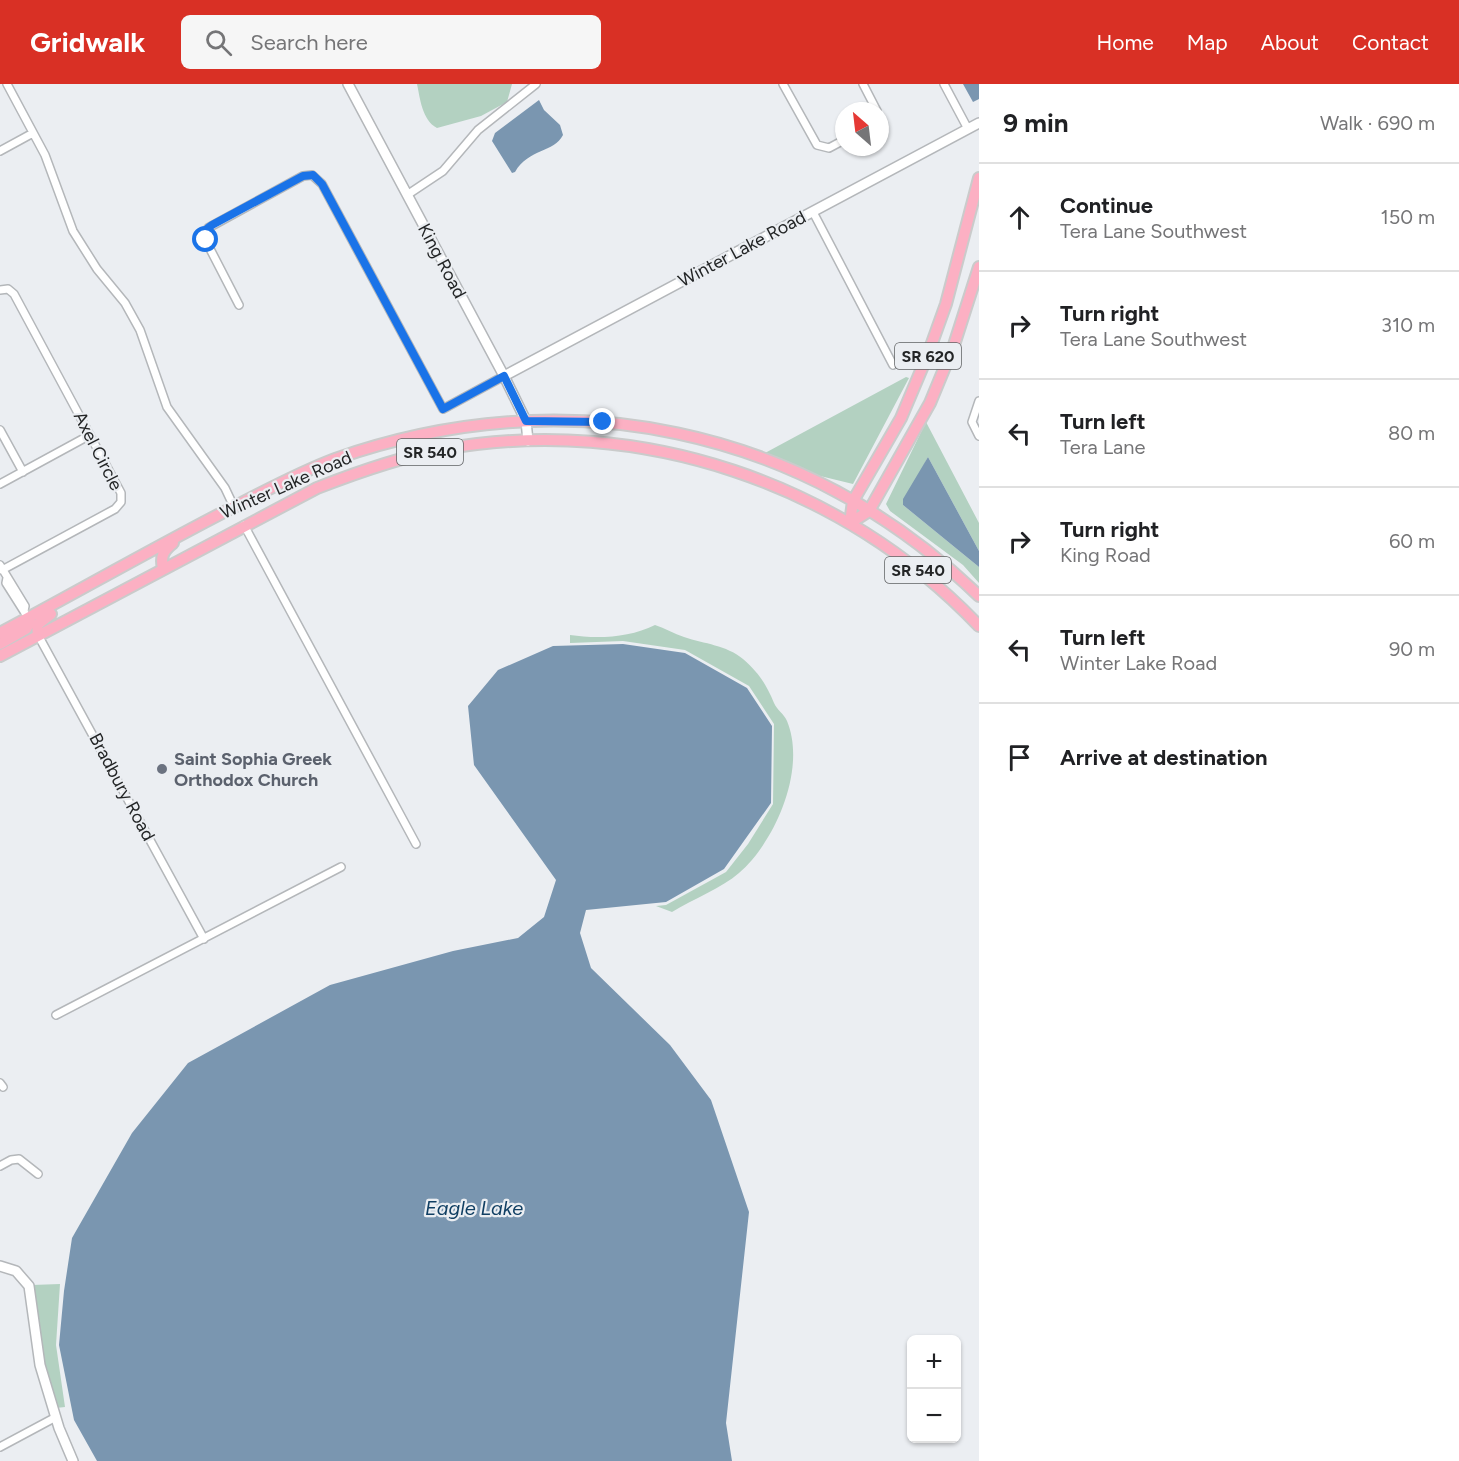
<!DOCTYPE html>
<meta charset="utf-8">
<style>
body{margin:0;font-family:Figtree,sans-serif;background:#f6f6f6;color:#202124}
.controls{position:absolute;right:18px;bottom:18px;display:grid;overflow:hidden;border-radius:9px;box-shadow:0 2px 4px #0004}
.controls button{width:54px;height:54px;display:grid;place-items:center;padding:0;border:0;border-bottom:2px solid #e0e0e0;background:#fff;color:#202124;font:30px sans-serif}
.compass{position:absolute;left:835px;top:18px;width:54px;height:54px;border-radius:50%;background:#fff;box-shadow:0 2px 4px #0004;rotate:332deg}
.stop{position:absolute;width:18px;height:18px;margin:-14px;border:4px solid #1a73e8;border-radius:50%;background:#fff}
.stop.end{background:#1a73e8;border-color:#fff;box-shadow:0 2px 6px #0008}
.list{margin:0;padding:0;list-style:none}
h2{display:flex;justify-content:space-between;align-items:center;height:78px;margin:0;padding:0 24px;font-size:26px}
h2 small{font-size:20px;font-weight:400;color:#757577}
.list li{display:grid;grid-template-columns:39px 1fr auto;gap:18px;align-items:center;box-sizing:border-box;height:108px;padding:0 24px;border-top:2px solid #e0e0e0}
.list b{display:block;font-size:22px;white-space:nowrap}
.list p{margin:0;font-size:20px;white-space:nowrap;color:#757577}
.list em{font-size:20px;font-style:normal;color:#757577}
.icon{flex:none;width:33px;height:33px;fill:none;stroke:currentColor;stroke-width:2;stroke-linecap:round;stroke-linejoin:round}
.map{position:relative;flex:none;width:979px;height:1377px;overflow:hidden}
header{display:flex;align-items:center;gap:36px;box-sizing:border-box;height:84px;padding:0 30px;background:#d93025;color:#fff}
header strong{font-size:28px}
nav{display:flex;gap:33px;margin-inline-start:auto;font-size:21px}
.search{width:420px;height:54px;background:#f6f6f6;display:flex;align-items:center;gap:15px;box-sizing:border-box;padding:0 21px;border-radius:9px;color:#757577;font-size:22px}
main{display:flex}
aside{flex:1;background:#fff}
.map>svg:first-child{display:block}
.green{fill:#b3d1c1}
.water{fill:#7a96b0}
.lines{fill:none;stroke-linecap:round;stroke-linejoin:round}
.street-casing{stroke:#b4b7ba;stroke-width:10}
.secondary-casing{stroke:#b4b7ba;stroke-width:12}
.primary-casing{stroke:#cacbcb;stroke-width:14}
.street{stroke:#fff;stroke-width:7}
.secondary{stroke:#fff;stroke-width:9}
.primary{stroke:#fcb0c3;stroke-width:10}
.route{stroke:#1a73e8;stroke-width:8}
.worship-dot{fill:#6b7280;stroke:#ebeef2;stroke-width:2}
.labels{text-anchor:middle;dominant-baseline:central;stroke-width:4.5;stroke-linejoin:round;paint-order:stroke}
.shield{fill:#ebeef2;stroke:#5f6163;stroke-width:1.5}
.shield-label{font-size:16px;font-weight:bold;fill:#232526}
.street-label{font-size:18px;fill:#232526;stroke:#ebeef2}
.worship-label{font-size:18px;font-weight:bold;fill:#5b616d;stroke:#ebeef2;text-anchor:start}
.water-label{font-size:20px;font-style:italic;fill:#103f63;stroke:#ebeef2}
</style>
<header>
<strong>Gridwalk</strong>
<div class="search"><svg class="icon" aria-label="search" viewBox="0 0 24 24"><circle cx="10" cy="10" r="6"/><path d="M15 15l6 6"/></svg>Search here</div>
<nav><a>Home</a><a>Map</a><a>About</a><a>Contact</a></nav>
</header>
<main>
<div class="map">
<svg width="979" height="1377" viewBox="0 0 979 1377">
<rect width="100%" height="100%" fill="#ebeef2"/>
<path class="green" d="M417 0H512L507 18 481 32 437 44C422 36 420 14 417 0Z
M906 293 909 294 853 400 816 391 765 369Z
M926 338 979 439V467L928 373 903 421 979 483V499L963 481 890 427 886 420Z
M655 541C665 544 674 550 684 553 705 560 726 561 743 575 759 589 766 600 774 619 777 626 784 630 787 637 807 685 775 758 739 789 722 804 693 815 672 828L656 822 666 821 726 788 748 760 773 720 774 640 749 602 685 566 623 557 570 559V551C597 555 629 554 655 541Z
M60 1200 56 1261 65 1323 56 1324 40 1264 32 1201Z"/>
<path class="water" d="M963 0H979V15L973 18Z
M539 16 544 26 560 41 563 51C554 69 529 64 515 88L512 89 492 57 495 49Z
M928 373 979 467V483L903 421V415Z
M623 560 685 569 747 604 772 642 771 719 724 785 666 818 586 826 580 849 591 884 670 961 711 1016 749 1128 726 1339 732 1377H97L74 1336 59 1261 64 1207 72 1154 132 1049 188 979 330 901 453 867 518 854 544 833 556 796 474 681 468 622 498 586 553 562Z"/>
<g class="lines">
<g class="street-casing">
<path id="street" d="M7 0 45 71 73 147 97 185 125 219 140 246 167 323 225 404 234 423
M783 0 817 61 829 64 844 56
M863 0 877 27
M944 0 968 45
M0 67 33 49
M407 111 443 87 478 46 536 0
M813 128 893 281
M0 206 8 205 14 210 121 409V418L115 425 2 486
M239 221 207 159 208 144 303 92 312 91 322 100 443 325 504 292
M979 317 972 338 979 352
M0 346 23 388
M0 400 90 351
M244 441 416 760
M0 481 25 522 24 527
M7 494 6 499 25 529
M38 551 204 855
M56 931 341 783
M0 999 3 1003
M0 1082 11 1076 19 1075 38 1090
M0 1363 56 1333"/>
</g>
<g class="secondary-casing">
<path id="secondary" d="M348 0 504 292 526 337 528 357
M504 292 979 39
M0 1182 16 1187 29 1202 40 1281 59 1344 73 1377"/>
</g>
<g class="primary-casing">
<path id="primary" d="M850 439 853 417 901 334 928 270 946 220 979 94
M850 439 869 427 930 319 954 261 979 183
M163 484C160 472 164 466 173 459
M0 549C73 510 145 469 218 431 256 412 295 390 335 375 565 294 803 342 979 512
M38 551 37 541 51 530
M0 560 26 545 30 538 28 534
M0 572 317 404C358 388 400 373 444 365 639 330 843 399 979 542"/>
</g>
<use href="#street" class="street"/>
<use href="#secondary" class="secondary"/>
<use href="#primary" class="primary"/>
</g>
<g class="lines">
<path class="route" d="M206 156 208 144 212 141 303 92 313 91 322 100 443 325 504 292 526 337 603 338"/>
</g>
<circle class="worship-dot" cx="162" cy="685" r="6"/>
<g class="labels">
<g class="shield">
<rect x="895" y="259" width="66" height="26" rx="4.5"/>
<rect x="397" y="355" width="66" height="26" rx="4.5"/>
<rect x="885" y="473" width="66" height="26" rx="4.5"/>
</g>
<g class="shield-label">
<text x="928" y="272">SR 620</text>
<text x="430" y="368">SR 540</text>
<text x="918" y="486">SR 540</text>
</g>
<g class="street-label">
<text transform="translate(742 165) rotate(-28)">Winter Lake Road</text>
<text transform="translate(442 177) rotate(62)">King Road</text>
<text transform="translate(98 367) rotate(63)">Axel Circle</text>
<text transform="translate(286 401) rotate(-24)">Winter Lake Road</text>
<text transform="translate(122 703) rotate(62)">Bradbury Road</text>
</g>
<g class="worship-label">
<text x="174" y="675">Saint Sophia Greek<tspan x="174" dy="21">Orthodox Church</tspan></text>
</g>
<g class="water-label">
<text x="474" y="1124">Eagle Lake</text>
</g>
</g>
</svg>
<div class="controls">
<button>+</button>
<button>−</button>
</div>
<svg class="compass" viewBox="-18 -18 36 36"><path d="M0-13l5 13h-10z" fill="#e53935"/><path d="M0 13l5-13h-10z" fill="#757577"/></svg>
<div class="stop" style="left:206px;top:156px"></div>
<div class="stop end" style="left:603px;top:338px"></div>
</div>
<aside>
<h2>9 min<small>Walk · 690 m</small></h2>
<ul class="list">
<li><svg class="icon" aria-label="ahead" viewBox="0 0 24 24"><path d="M12 20V5M6 11l6-6 6 6"/></svg><div><b>Continue</b><p>Tera Lane Southwest</p></div><em>150 m</em></li>
<li><svg class="icon" aria-label="right" viewBox="0 0 24 24"><path d="M7 20v-9h11M14 6l5 5-5 5"/></svg><div><b>Turn right</b><p>Tera Lane Southwest</p></div><em>310 m</em></li>
<li><svg class="icon" aria-label="left" viewBox="0 0 24 24"><path d="M17 20v-9H6M10 6l-5 5 5 5"/></svg><div><b>Turn left</b><p>Tera Lane</p></div><em>80 m</em></li>
<li><svg class="icon" aria-label="right" viewBox="0 0 24 24"><path d="M7 20v-9h11M14 6l5 5-5 5"/></svg><div><b>Turn right</b><p>King Road</p></div><em>60 m</em></li>
<li><svg class="icon" aria-label="left" viewBox="0 0 24 24"><path d="M17 20v-9H6M10 6l-5 5 5 5"/></svg><div><b>Turn left</b><p>Winter Lake Road</p></div><em>90 m</em></li>
<li><svg class="icon" aria-label="arrive" viewBox="0 0 24 24"><path d="M6 21V4h12l-3 4 3 4H6"/></svg><div><b>Arrive at destination</b></div></li>
</ul>
</aside>
</main>
